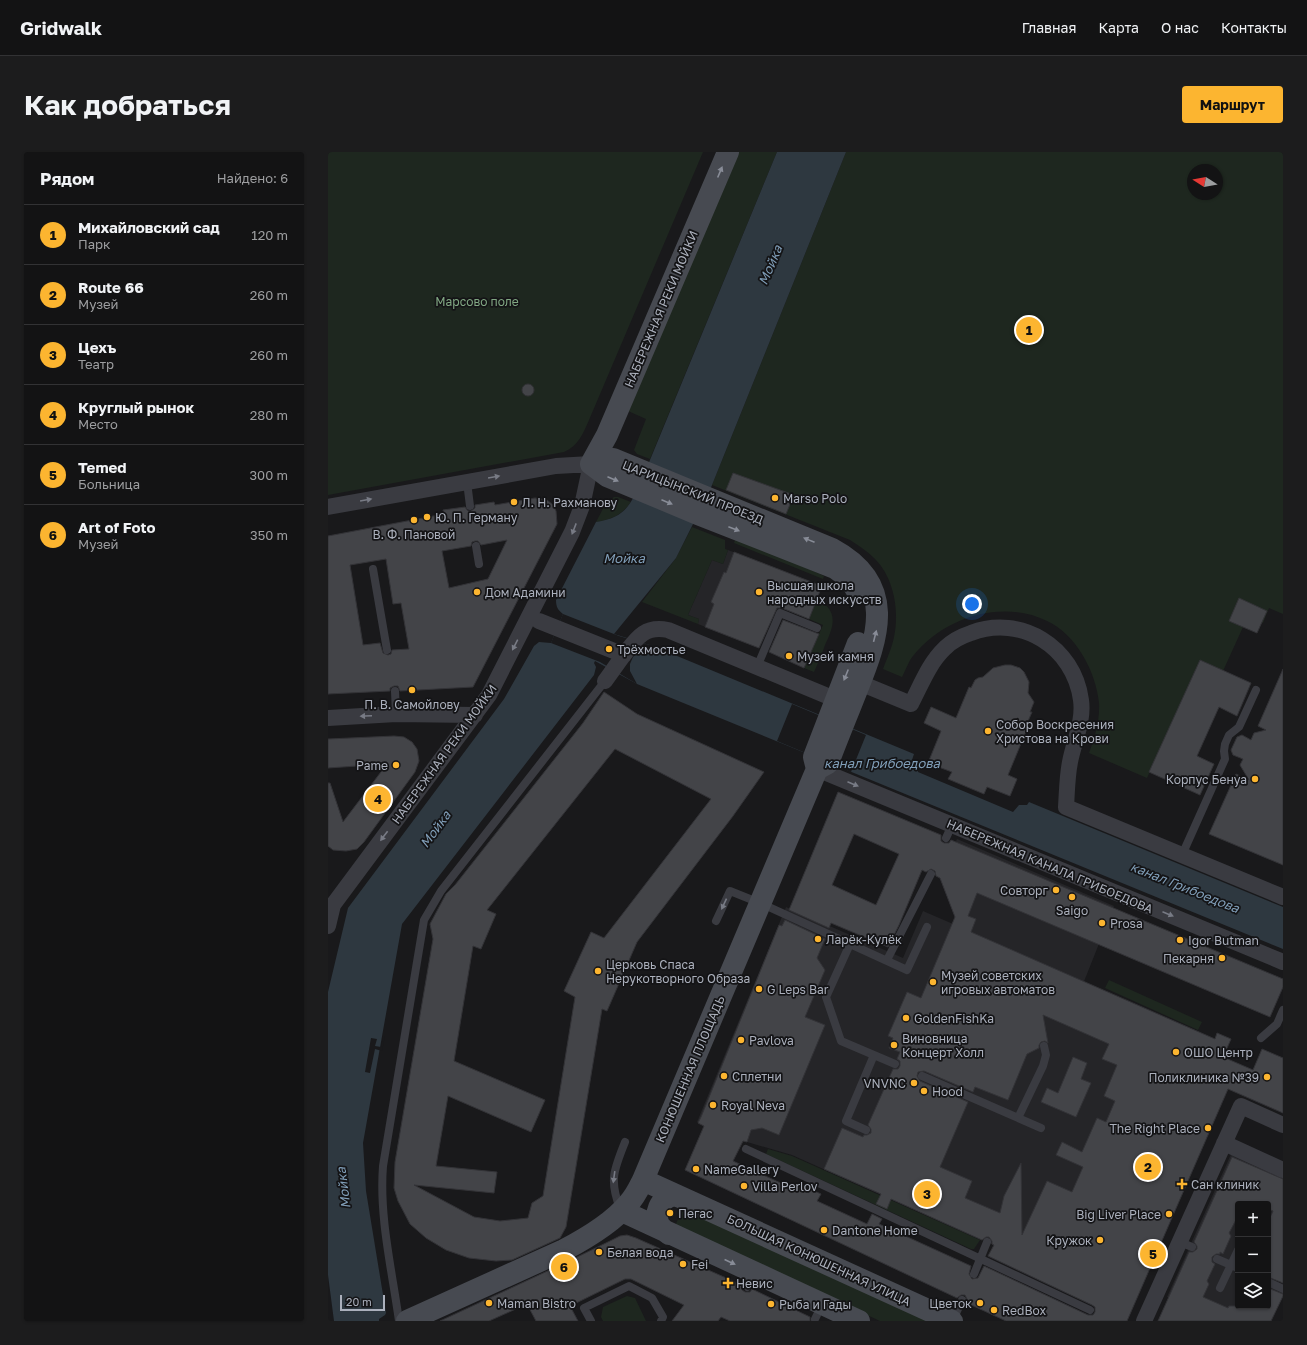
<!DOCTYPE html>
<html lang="ru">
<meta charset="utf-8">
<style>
body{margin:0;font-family:"Golos Text",sans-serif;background:#1c1c1d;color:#f1f3f6}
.controls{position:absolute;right:12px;bottom:12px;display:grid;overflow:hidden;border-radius:4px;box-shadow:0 1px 3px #0004}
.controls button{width:36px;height:36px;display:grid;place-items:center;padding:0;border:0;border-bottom:1px solid #323234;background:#131314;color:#f1f3f6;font:20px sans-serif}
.compass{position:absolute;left:859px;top:12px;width:36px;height:36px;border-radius:50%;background:#131314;box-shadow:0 1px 3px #0004;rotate:281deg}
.scale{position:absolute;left:12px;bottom:10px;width:45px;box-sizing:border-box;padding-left:4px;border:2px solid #abb0bc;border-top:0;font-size:11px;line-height:14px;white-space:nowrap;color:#abb0bc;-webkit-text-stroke:3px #141416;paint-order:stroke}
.you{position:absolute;left:644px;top:452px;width:14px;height:14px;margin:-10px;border:3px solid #fff;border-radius:50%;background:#1a73e8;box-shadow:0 0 0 6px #1a73e833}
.badge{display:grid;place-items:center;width:26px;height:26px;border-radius:50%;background:#fcb530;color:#111;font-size:13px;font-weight:700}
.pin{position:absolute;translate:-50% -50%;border:2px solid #fff;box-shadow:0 1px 4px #0006}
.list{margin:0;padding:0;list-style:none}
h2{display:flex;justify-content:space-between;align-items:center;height:52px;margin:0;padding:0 16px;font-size:17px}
h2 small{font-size:13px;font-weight:400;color:#9d9ea0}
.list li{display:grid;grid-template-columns:26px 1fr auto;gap:12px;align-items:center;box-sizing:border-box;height:60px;padding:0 16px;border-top:1px solid #323234}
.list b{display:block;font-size:15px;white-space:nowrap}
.list p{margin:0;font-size:13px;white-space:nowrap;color:#9d9ea0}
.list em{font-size:13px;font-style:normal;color:#9d9ea0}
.icon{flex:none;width:22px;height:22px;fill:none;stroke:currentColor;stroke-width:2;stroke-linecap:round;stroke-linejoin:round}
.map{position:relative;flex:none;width:955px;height:1169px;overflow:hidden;border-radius:4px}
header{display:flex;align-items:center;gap:24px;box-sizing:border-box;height:56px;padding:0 20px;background:#131314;border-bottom:1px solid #323234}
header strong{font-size:19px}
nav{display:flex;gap:22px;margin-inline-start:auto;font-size:14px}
.intro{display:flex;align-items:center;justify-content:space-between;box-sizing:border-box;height:96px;padding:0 24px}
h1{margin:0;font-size:28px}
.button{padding:10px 18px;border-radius:4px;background:#fcb530;color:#111;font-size:14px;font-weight:700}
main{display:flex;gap:24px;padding:0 24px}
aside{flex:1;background:#131314;border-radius:4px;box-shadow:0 1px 3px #0004}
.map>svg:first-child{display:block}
.built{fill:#252528}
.green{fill:#1e271f;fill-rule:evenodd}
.water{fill:#2e3840}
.pier{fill:#19191b}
.building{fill:#434448;stroke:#333337;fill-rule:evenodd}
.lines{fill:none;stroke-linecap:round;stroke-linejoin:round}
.lane{stroke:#3a3b41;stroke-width:8}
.street{stroke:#3a3b41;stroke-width:16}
.secondary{stroke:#474a51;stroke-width:22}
.oneway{fill:#888c97}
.oneway2{fill:#787b85}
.poi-dot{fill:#fcb530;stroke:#141416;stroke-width:1.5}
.labels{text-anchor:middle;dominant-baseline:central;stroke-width:3.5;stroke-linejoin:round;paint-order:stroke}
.park-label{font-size:12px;fill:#81a783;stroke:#141416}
.street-label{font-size:12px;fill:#abb0bc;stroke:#141416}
.poi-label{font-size:12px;fill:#abb0bc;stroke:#141416;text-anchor:start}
.water-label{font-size:13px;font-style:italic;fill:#809eb8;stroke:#141416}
</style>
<header>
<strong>Gridwalk</strong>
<nav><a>Главная</a><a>Карта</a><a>О нас</a><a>Контакты</a></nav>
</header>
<div class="intro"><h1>Как добраться</h1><a class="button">Маршрут</a></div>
<main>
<aside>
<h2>Рядом<small>Найдено: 6</small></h2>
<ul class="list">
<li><span class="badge">1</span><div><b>Михайловский сад</b><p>Парк</p></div><em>120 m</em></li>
<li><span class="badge">2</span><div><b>Route 66</b><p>Музей</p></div><em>260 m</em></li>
<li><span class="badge">3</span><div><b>Цехъ</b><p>Театр</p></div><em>260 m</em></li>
<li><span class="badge">4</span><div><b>Круглый рынок</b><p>Место</p></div><em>280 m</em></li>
<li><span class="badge">5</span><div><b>Temed</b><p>Больница</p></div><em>300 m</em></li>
<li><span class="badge">6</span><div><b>Art of Foto</b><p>Музей</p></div><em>350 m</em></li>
</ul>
</aside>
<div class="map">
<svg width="955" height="1169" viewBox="0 0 955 1169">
<rect width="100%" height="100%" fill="#19191b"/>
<path class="built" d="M400 398 494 434 481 467 445 453 428 495 370 472 371 467 360 463 384 408 395 412Z
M629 687 786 754 751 842 895 905 775 1142 464 1003 419 990 369 970 458 755 575 806 595 759 625 772 627 765 612 726Z
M904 1000 955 1022V1037L940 1070V1052H910V1154H940V1125L955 1132V1144L943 1169H889L839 1145Z"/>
<path class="green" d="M0 0H375L261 268C255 282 250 294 236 300L0 343Z
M410 0H449L322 307 309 302 306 298 318 267 300 259Z
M518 0H955V462L941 456 935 471 920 464 895 519 872 508 819 626 761 601C767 585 772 568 771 551 768 520 748 482 719 469 674 447 616 465 585 504 580 510 578 518 574 525L555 517C559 506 564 496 566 485 571 462 567 433 553 414 545 403 533 395 522 388L384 333ZM865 18H889V42H865Z
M286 345H290L303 350C294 363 283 368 268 370L278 351Z
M364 375 397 388V397L400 398 395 412 384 408 360 463 371 467 370 472 314 450 348 406Z
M408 385 492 422 496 424 495 427 406 391Z
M489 447C511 459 506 474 497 493 494 502 490 511 486 520L476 516 495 473 481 467Z
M781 828 874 870 870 878 777 836Z
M440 997 464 1004 652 1088 646 1097H643L438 1002Z
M355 1056 603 1169H552L347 1074Z
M299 1144 307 1146 318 1169H275L273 1165 275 1155Z"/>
<path class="water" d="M449 0H518L382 338 348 406 286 482 325 494 586 602 584 608 590 612V620L685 660 691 653H699L701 650 955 755V797L309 532 267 509 266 511 268 515 266 523 74 772 35 991 38 1039 58 1161 57 1163 51 1167V1169H6L0 1123V840L20 756 176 547 206 494 211 490 223 491 235 462C230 458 228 455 228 448L268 370C302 365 304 348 317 320Z"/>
<path class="pier" d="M235 462 291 484 325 494 310 500 305 505 302 512V519L309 532 272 510 223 491Z
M464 552 538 583 523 620 449 589Z
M55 884H57L54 899 47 897 42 921 37 920 43 886 49 887 47 894 53 895Z"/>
<path class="building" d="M194 238a6 6 0 1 1 12 0a6 6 0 1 1-12 0Z
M405 321 466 343 458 362 398 338Z
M207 346 219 348 225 353 228 359 229 372 145 535 72 539 70 534H66L62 536V539L0 542V384L116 362 115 358 137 355 140 359H143L147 356V353L166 350 167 353ZM179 388 160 427 121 436 114 399 143 394 144 390 147 389H150L153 393ZM58 407 65 452 73 451 81 497 64 498 63 502 60 503 55 501 52 491 35 493 22 413Z
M406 400 494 434 481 467 454 456H449L431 496 377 475 386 452 383 450 396 420 398 421Z
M911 446 939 459 929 481 901 469Z
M455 468 491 482 476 516 441 500Z
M872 508 923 531 909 564 891 555 869 604 886 612 872 643 821 620Z
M677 513H683L692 516 696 520 701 530 700 541 706 550 702 560H704L697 576 699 577 680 623 689 627 682 644 659 635 656 642 620 627 624 620 600 611 613 579 596 571 603 555 628 566 641 535 643 536 647 528 650 526 655 525 665 516Z
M955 517V713L881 682 908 622 921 628 912 613 915 607 905 603 903 598 909 585 914 583 923 588 926 581 938 578 930 574Z
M276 540 309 562 436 620 405 664 309 790 279 859 274 857 238 1075 232 1086 184 1108 168 1109 141 1106 118 1098 98 1086 82 1072 70 1049 66 1036 67 1010 105 787 102 772 118 742 127 733 255 571ZM287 597 383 647 276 786 263 780 236 839 247 845 215 1044 204 1051 200 1066 172 1069 146 1065 86 1033 166 1041 169 1020 108 1014 120 944 203 980 217 948 126 909 145 794 153 797 168 762 159 758Z
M66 584 76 585 84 590 89 597 91 609 87 620 36 690 29 697 18 699 5 698 0 694V631H2L15 670 59 612 0 616V587Z
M510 640 613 683V689L616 691H621L623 688 955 827V835L942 865 649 741 640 764 648 767 643 780 887 887 889 881 903 887 895 905 925 918 934 897 955 906V961L900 937 799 1169H678L639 1151V1147L637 1143H633L629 1146 357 1018 376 974 370 971 373 965 451 773 454 774 457 768 497 787 489 806 497 818 477 865 497 873 451 983 434 976 423 978 419 990 415 989 405 1009 470 1039 473 1033 493 1042 489 1049 539 1072 544 1062 554 1067 551 1072 643 1114 641 1122 644 1127 650 1126 656 1114 760 1163H765L767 1160V1155L764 1153 660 1104 666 1093 664 1092V1089L661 1085H658L654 1088 563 1047 559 1057 548 1052 553 1042 496 1017 514 976 535 985 536 983H539L543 981V977L540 973 565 917H570L572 914V909L569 907 572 900 561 896 565 886 560 884 579 840 593 846 627 765 612 726 608 724 607 719 603 717 598 720 594 718 571 773 560 795 503 771 501 776 461 758ZM526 682 571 702 548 753 504 733ZM715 863 781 892 774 907 789 913 776 944 787 949 778 970 769 966 754 1000 734 990 728 1003 755 1015 744 1040 719 1029 694 1083 693 1011 676 1044 672 1061 637 1046 644 1029 612 1015 640 950 592 929 589 924 590 920 596 919 645 940 647 935 680 948 699 902 711 896V893L713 890 717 889 720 891Z
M745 905 759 911 753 927 763 931 748 965 713 950 719 936 730 941Z
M904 1005 955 1027V1131L940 1125V1070L945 1059 940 1057V1052H910V1064L901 1081 903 1084 895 1102 892 1100V1102H888L884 1105V1110L887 1112 879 1129 881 1132 875 1145 900 1156 901 1154H940V1136L955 1142V1144L943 1169H830L861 1100H865L869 1097V1094L866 1090Z
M299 1083 308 1086 414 1133V1138L417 1140H422L424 1137 482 1165V1169H402L393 1165 390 1169H344L356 1153 303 1127H297L242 1154 250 1169H208L199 1152 161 1169H112L241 1109 282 1089 292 1084Z"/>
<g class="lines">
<path class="lane" d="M139 330 142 354
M148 394 151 412
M45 417 59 498
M429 515 452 461 489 476
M67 539 68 562
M618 686 624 673
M854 703 897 607 896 599 897 592 901 583 911 575 928 538
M388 769 402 739 432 751 579 818 599 775
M522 792 498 845 513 889 567 912
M559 808 603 722
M933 886 949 872 955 858
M594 924 713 976
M690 966 715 914 718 903 716 894
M538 978 518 969 546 903
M418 997 762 1158
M292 1056C281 1029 286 1017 297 990
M852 1090 864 1095
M889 1107 910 1116
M646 1122 659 1090
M940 1130 955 1137
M419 1135 426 1121
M892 1136 910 1098
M487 1167 494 1153
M625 1168 634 1148
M71 1169C64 1118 51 1065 55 1014L96 768 113 739 277 529
M263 1169 256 1156 301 1134 324 1146 335 1165 333 1169"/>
<path class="street" d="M0 355 228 314 263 312 254 354 244 380 161 543 5 753 0 774
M211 469 296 503
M277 529C283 521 289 512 295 504 308 487 316 473 340 478L509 548
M532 531 583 552C593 533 601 511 617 496 624 489 634 484 643 481 693 462 746 495 753 548 756 569 746 589 742 610 739 625 739 640 738 655L955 745
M0 566 68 562 147 563
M489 617 955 810
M896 991 955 1018
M816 1169 913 954 955 973"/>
<path class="secondary" d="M263 312 285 307 504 397C569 432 551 484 528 540 519 563 509 587 500 611L489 617
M263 312 279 324 370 362 507 416 522 427 528 437
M263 312 279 283 400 0
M489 617 486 605 530 491
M315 1028 624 1169
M294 1059 531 1169
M341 1082C337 1079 334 1077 331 1073 326 1063 332 1046 344 1044 348 1043 353 1045 356 1047
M79 1169 236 1098C257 1087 285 1070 300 1052 307 1045 311 1036 315 1028L489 617"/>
</g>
<defs><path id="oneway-solid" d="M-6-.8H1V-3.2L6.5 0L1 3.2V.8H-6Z"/></defs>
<g class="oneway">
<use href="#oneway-solid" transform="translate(392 20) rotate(-67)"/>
<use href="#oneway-solid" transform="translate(285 327) rotate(23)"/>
<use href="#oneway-solid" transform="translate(339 350) rotate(23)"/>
<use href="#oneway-solid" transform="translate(406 377) rotate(21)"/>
<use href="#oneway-solid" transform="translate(481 388) rotate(-158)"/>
<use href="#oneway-solid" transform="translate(547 484) rotate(-76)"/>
<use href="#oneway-solid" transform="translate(518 523) rotate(112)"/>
<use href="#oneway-solid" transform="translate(402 1110) rotate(25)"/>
</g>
<g class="oneway2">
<use href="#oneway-solid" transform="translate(166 325) rotate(-10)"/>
<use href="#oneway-solid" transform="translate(38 348) rotate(-10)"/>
<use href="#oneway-solid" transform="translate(246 377) rotate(111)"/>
<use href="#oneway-solid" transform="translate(187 493) rotate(117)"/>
<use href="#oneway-solid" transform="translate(38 564) rotate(177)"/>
<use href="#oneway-solid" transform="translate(525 632) rotate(23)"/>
<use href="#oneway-solid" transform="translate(56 684) rotate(127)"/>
<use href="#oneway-solid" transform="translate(396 752) rotate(115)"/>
<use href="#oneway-solid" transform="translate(840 762) rotate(23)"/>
<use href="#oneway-solid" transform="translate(286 1025) rotate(98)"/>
</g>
<g class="poi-dot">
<circle cx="447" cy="346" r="4"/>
<circle cx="186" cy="350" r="4"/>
<circle cx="99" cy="365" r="4"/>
<circle cx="86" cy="368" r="4"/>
<circle cx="149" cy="440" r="4"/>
<circle cx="431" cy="440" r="4"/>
<circle cx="281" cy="497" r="4"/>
<circle cx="461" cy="504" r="4"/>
<circle cx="84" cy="538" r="4"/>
<circle cx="660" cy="579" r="4"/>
<circle cx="68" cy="613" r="4"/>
<circle cx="927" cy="627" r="4"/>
<circle cx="728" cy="738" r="4"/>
<circle cx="744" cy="745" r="4"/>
<circle cx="774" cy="771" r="4"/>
<circle cx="490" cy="787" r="4"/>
<circle cx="852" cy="788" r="4"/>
<circle cx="894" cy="806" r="4"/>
<circle cx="270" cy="819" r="4"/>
<circle cx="605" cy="830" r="4"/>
<circle cx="431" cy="837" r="4"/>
<circle cx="578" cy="866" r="4"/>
<circle cx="413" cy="888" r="4"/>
<circle cx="566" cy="893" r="4"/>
<circle cx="848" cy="900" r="4"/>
<circle cx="396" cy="924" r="4"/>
<circle cx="939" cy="925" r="4"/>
<circle cx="586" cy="931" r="4"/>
<circle cx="596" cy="939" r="4"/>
<circle cx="385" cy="953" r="4"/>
<circle cx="880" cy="976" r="4"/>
<circle cx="368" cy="1017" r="4"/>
<path d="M852 1026h4v4h4v4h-4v4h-4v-4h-4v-4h4z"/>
<circle cx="416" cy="1034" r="4"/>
<circle cx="342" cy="1061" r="4"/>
<circle cx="841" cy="1062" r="4"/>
<circle cx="496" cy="1078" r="4"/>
<circle cx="772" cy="1088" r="4"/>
<circle cx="271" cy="1100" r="4"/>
<circle cx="355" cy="1112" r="4"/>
<path d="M398 1125h4v4h4v4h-4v4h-4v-4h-4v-4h4z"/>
<circle cx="161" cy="1151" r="4"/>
<circle cx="652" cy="1151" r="4"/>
<circle cx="443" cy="1152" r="4"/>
<circle cx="666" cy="1158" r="4"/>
</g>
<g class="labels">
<g class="park-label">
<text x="149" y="149">Марсово поле</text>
</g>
<g class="street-label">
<text transform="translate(333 157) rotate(-67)">НАБЕРЕЖНАЯ РЕКИ МОЙКИ</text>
<text transform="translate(365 340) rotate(22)">ЦАРИЦЫНСКИЙ ПРОЕЗД</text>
<text transform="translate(116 602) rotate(-54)">НАБЕРЕЖНАЯ РЕКИ МОЙКИ</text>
<text transform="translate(722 714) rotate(23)">НАБЕРЕЖНАЯ КАНАЛА ГРИБОЕДОВА</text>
<text transform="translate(362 917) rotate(-67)">КОНЮШЕННАЯ ПЛОЩАДЬ</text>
<text transform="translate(491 1108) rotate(25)">БОЛЬШАЯ КОНЮШЕННАЯ УЛИЦА</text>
</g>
<g class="poi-label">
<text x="455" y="346">Marso Polo</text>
<text x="194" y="350">Л. Н. Рахманову</text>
<text x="107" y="365">Ю. П. Герману</text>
<text x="86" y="382" text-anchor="middle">В. Ф. Пановой</text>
<text x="439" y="433">Высшая школа<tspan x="439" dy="14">народных искусств</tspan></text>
<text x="157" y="440">Дом Адамини</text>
<text x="289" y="497">Трёхмостье</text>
<text x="469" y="504">Музей камня</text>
<text x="84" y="552" text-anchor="middle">П. В. Самойлову</text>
<text x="668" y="572">Собор Воскресения<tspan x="668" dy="14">Христова на Крови</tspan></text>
<text x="60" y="613" text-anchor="end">Pame</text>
<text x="919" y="627" text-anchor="end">Корпус Бенуа</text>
<text x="720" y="738" text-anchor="end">Совторг</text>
<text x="744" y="758" text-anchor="middle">Saigo</text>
<text x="782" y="771">Prosa</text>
<text x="498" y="787">Ларёк-Кулёк</text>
<text x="860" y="788">Igor Butman</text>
<text x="886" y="806" text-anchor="end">Пекарня</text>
<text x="278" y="812">Церковь Спаса<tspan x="278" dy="14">Нерукотворного Образа</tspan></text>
<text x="613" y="823">Музей советских<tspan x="613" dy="14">игровых автоматов</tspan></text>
<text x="439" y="837">G Leps Bar</text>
<text x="586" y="866">GoldenFishKa</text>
<text x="574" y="886">Виновница<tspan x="574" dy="14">Концерт Холл</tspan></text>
<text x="421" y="888">Pavlova</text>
<text x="856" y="900">ОШО Центр</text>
<text x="404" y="924">Сплетни</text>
<text x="931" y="925" text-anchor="end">Поликлиника №39</text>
<text x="578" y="931" text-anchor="end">VNVNC</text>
<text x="604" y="939">Hood</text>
<text x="393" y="953">Royal Neva</text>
<text x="872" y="976" text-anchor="end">The Right Place</text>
<text x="376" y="1017">NameGallery</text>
<text x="863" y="1032">Сан клиник</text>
<text x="424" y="1034">Villa Perlov</text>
<text x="350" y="1061">Пегас</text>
<text x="833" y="1062" text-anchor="end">Big Liver Place</text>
<text x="504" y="1078">Dantone Home</text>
<text x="764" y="1088" text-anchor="end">Кружок</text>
<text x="279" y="1100">Белая вода</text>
<text x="363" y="1112">Fei</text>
<text x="408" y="1131">Невис</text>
<text x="169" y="1151">Maman Bistro</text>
<text x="644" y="1151" text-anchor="end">Цветок</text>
<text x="451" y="1152">Рыба и Гады</text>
<text x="674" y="1158">RedBox</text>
</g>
<g class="water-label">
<text transform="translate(442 113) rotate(-67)">Мойка</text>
<text x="296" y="406">Мойка</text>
<text x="554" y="611">канал Грибоедова</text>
<text transform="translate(107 677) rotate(-54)">Мойка</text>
<text transform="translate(857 735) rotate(22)">канал Грибоедова</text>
<text transform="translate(15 1036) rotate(-97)">Мойка</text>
</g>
</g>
</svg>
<div class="controls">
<button>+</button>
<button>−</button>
<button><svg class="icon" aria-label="layers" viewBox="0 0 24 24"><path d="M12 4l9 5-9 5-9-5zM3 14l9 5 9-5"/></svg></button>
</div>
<svg class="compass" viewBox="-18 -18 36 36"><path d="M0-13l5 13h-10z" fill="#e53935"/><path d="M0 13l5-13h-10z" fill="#9d9ea0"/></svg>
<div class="scale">20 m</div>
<div class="you"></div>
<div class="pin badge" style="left:701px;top:178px">1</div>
<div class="pin badge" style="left:820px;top:1015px">2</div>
<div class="pin badge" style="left:599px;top:1042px">3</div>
<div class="pin badge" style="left:50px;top:647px">4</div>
<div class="pin badge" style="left:825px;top:1102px">5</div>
<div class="pin badge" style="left:236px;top:1115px">6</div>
</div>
</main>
